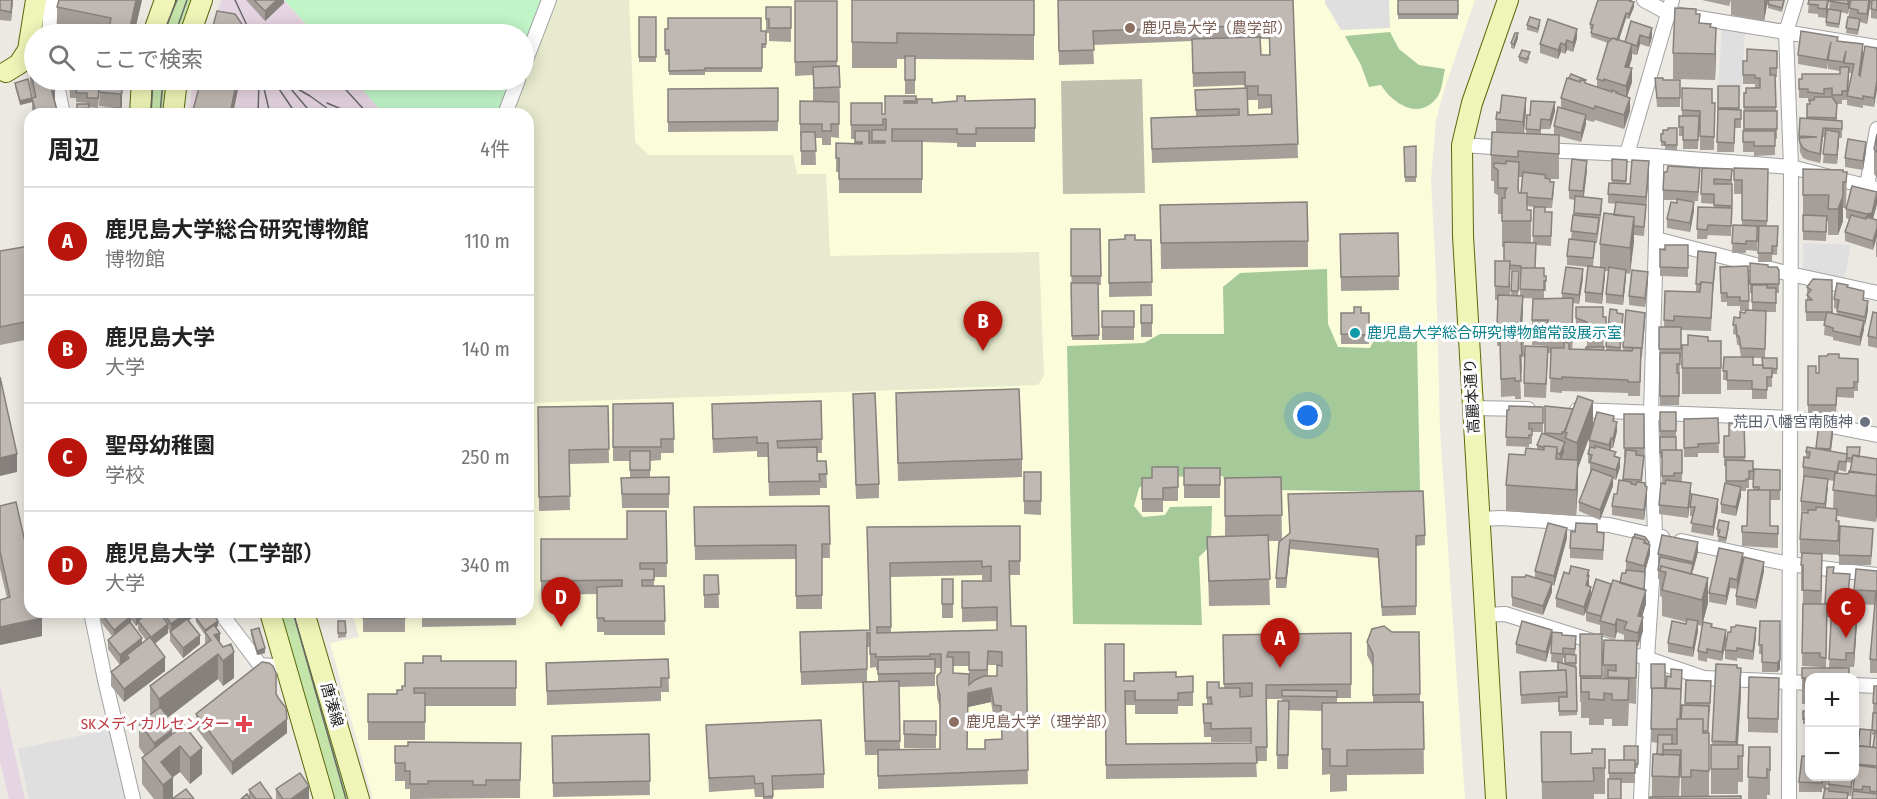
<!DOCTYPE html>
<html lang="ja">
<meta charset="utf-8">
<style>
body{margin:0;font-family:"Fira Sans Condensed","Noto Sans JP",sans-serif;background:#f2f2f2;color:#222}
.controls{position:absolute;right:18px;bottom:18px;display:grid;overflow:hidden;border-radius:12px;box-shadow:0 3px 15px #0003}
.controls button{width:54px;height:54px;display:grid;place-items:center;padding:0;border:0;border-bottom:2px solid #e0e0e0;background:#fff;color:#222;font:30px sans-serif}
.you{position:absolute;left:1308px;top:416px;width:21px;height:21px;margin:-15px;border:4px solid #fff;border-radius:50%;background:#1a73e8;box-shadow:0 0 0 9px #1a73e833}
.badge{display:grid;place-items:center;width:39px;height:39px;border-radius:50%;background:#ba150d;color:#fff;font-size:20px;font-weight:700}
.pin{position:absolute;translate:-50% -50px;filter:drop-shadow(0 2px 3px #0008)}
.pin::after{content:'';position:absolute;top:32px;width:21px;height:18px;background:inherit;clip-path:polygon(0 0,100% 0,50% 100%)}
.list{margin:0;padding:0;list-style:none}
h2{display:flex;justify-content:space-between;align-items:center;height:78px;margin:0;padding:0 24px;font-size:26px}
h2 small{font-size:20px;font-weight:400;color:#767676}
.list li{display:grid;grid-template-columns:39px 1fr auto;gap:18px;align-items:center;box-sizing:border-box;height:108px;padding:0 24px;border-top:2px solid #e0e0e0}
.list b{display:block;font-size:22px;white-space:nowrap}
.list p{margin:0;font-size:20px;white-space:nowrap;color:#767676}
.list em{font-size:20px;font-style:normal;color:#767676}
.icon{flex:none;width:33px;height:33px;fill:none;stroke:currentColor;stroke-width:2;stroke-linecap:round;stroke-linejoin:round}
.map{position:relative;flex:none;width:1877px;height:799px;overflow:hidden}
.search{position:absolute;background:#fff;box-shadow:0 3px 15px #0003;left:24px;top:24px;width:510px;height:66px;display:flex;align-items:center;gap:15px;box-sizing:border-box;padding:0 21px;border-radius:33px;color:#767676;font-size:22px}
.panel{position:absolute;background:#fff;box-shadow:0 3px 15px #0003;left:24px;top:108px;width:510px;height:510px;border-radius:18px}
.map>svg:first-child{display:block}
.industrial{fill:#e5d4e1}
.education{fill:#fbfcda}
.construction{fill:#bfc0ae}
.farmland{fill:#e7eace}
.grass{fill:#c4e4aa}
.forest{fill:#a5c999}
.park{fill:#c0f5c7}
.parking{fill:#dfdfdf}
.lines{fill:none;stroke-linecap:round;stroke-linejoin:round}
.street-casing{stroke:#a2a2a2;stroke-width:16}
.secondary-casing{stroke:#5b690b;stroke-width:22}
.street{stroke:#fff;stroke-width:14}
.secondary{stroke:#eff5b7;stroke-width:20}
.tram{stroke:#696969;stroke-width:1.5}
.wall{fill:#a59e99;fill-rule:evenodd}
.shaded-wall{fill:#86817d}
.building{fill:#c0b8b2;stroke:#86817d;stroke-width:1.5;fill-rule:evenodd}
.education-dot{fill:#8d6e63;stroke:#fff;stroke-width:2}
.culture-dot{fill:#0f9aa8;stroke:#fff;stroke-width:2}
.worship-dot{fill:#6b7280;stroke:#fff;stroke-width:2}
.health-dot{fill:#e0444e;stroke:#fff;stroke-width:2}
.labels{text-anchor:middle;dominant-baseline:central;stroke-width:6;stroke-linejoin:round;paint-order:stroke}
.education-label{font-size:15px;fill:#785e54;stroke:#fff;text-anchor:start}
.culture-label{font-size:15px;fill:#0d838f;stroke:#fff;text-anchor:start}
.street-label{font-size:15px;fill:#1b1b1b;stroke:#fff}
.worship-label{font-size:15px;fill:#5b616d;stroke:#fff;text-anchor:end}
.health-label{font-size:15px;fill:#be3a42;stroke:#fff;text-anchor:end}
</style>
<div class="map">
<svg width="1877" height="799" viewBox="0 0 1877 799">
<rect width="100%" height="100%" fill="#ece9e2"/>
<path class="industrial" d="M222 0H284L314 34H207Z
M193 80H354L384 114H189Z
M0 686 10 733 25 799H9L0 761Z"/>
<path class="education" d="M552 0H1475L1444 90 1436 120 1431 181 1436 273 1440 430 1465 799H373L330 643 359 637 352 612H528V114L524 77Z"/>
<path class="construction" d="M1142 79 1145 193 1063 194 1061 81Z"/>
<path class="farmland" d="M556 0H629L635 142 649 155H793L797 174H826L830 256 1039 252 1044 376 1038 385 528 403V114H512Z"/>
<path class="grass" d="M175 0H192L179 34H162Z
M150 80H166L164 114H148Z
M279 612H296L350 799H333Z"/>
<path class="forest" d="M1390 32 1399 49 1419 65 1445 69C1443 77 1442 90 1438 96 1420 122 1393 104 1381 85L1369 87 1361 65 1345 36Z
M1327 269 1328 324 1338 347 1370 348 1374 340 1417 338 1420 492 1272 490 1228 496 1223 476 1152 477 1139 488 1134 506 1143 517 1165 515 1170 507 1212 506 1211 545 1199 557 1202 625 1073 624 1067 346 1144 343 1160 334H1224L1223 287 1240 273Z"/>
<path class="park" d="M284 0H542L524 50V34H315Z
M354 80H512L499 114H384Z"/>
<path class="parking" d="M1325 0H1389L1390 28 1341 30 1325 3Z
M1722 28 1745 32 1741 96 1718 94Z
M1803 243 1851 245 1844 282 1803 271Z
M111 729 126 799H29L18 749Z"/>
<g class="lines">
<g class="street-casing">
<path id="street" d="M1644 0 1668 13 1877 47
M49 34 51 0
M524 65 549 0
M56 80 63 114
M505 114 518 80
M1462 145 1508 148
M1542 150 1627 154 1791 167 1877 189
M1627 154 1672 0
M1867 186 1877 129
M1656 239 1790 274 1877 293
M1473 408 1528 409
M1577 410 1791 418 1877 435
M1480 519 1501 518 1609 525 1662 537
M1681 541 1789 564 1877 575
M91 612 105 680 133 799
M220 612 260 665 275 666 285 663
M1485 615 1505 614 1621 650
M1640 656 1704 678 1810 683
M1854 685 1877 686
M1641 799 1647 658 1655 535 1651 412 1656 239V156
M1789 799 1791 167 1786 32 1796 0"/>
</g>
<g class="secondary-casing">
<path id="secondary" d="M153 34 165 0
M190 34 202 0
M6 72 19 64 28 50 36 0
M140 114 142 80
M173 114 177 80
M270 612 324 799
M304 612 359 799
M1496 799 1463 236 1462 145 1472 103 1508 0"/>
</g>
<use href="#street" class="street"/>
<use href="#secondary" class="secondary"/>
<path class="tram" d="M235 0 251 34
M163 34 177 0
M175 34 187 0
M262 80 270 114
M337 80 368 114
M284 81 310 96 335 114
M275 83 296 114
M291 89 312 114
M327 103 353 114
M151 114 153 80
M160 114 163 80
M258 114 259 82
M293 612 346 799"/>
</g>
<path class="wall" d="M0 0H13L11 21 0 20Z
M142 0 134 34H65L57 33V7Z
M246 0H284V3L265 21Z
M852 0H1034V60L915 59V94H905V59H897V68H852Z
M1058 0H1293L1298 158 1152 163 1151 118 1196 116 1195 90 1245 88V85L1193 87 1192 41 1093 45 1094 64 1059 65ZM1260 39H1269V55H1261ZM1247 100H1258V109L1271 108V114L1248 115Z
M1398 0H1458V19H1398Z
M1631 0 1634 7 1629 19 1626 18 1619 40 1625 42 1631 21 1652 37 1649 47 1640 44 1637 55 1632 54V58L1629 68 1632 82 1627 97 1630 111 1624 129 1595 120 1594 122 1586 120V124L1581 142 1559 136V179H1549L1554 191 1552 208H1545V212H1552L1551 246 1536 245 1535 268 1544 276H1546V291H1544V299L1523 298 1522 332 1524 339V357H1522V373H1520L1521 399H1515V396L1501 397 1500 346H1497L1498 300H1495V286L1504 261V247H1502V214H1498V195L1494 193V181H1491V155L1496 132V119L1500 113 1526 112 1524 134H1526L1527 115 1555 111 1550 129H1541V134L1554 135V126L1561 108V98L1586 84 1597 87V79L1608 43 1591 37 1592 29H1590V24ZM1519 177H1522L1521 193 1519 192ZM1527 206 1534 207 1533 243H1531V210H1527ZM1510 270H1521L1520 296H1518L1519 271H1512L1511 295H1510Z
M1702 0H1731L1729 6Z
M1731 0H1768L1764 21 1731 15Z
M1785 0 1782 12 1768 8V4Z
M1809 0H1829L1826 18 1818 17V14L1808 13Z
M1830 0H1850L1848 14 1841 12 1839 28 1826 26V22L1829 9Z
M1851 0H1871L1867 24 1860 22 1858 35 1846 33Z
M1877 0V19L1871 18V9Z
M795 1H837V66H839L840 101H831L839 102V138L831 137V145H822V138H815L816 165H801V137H800V101H813V75L795 76Z
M766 7H791V42L769 41V33H766V48H762V72H705V75H669V55H665V29L766 31Z
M1696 14 1700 23 1711 27 1716 53 1715 80 1673 79V53Z
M639 17H656V62H639Z
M1527 25H1540L1538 33 1527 30Z
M1518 38 1514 49 1511 48V43Z
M1577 38 1573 52 1567 50 1565 54 1561 52 1558 59 1540 53V44Z
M1838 41 1863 54 1877 48 1874 107 1863 105V108L1847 105V96L1852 73H1849L1847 100H1842V104H1837V120L1842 130V138H1839L1837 164 1823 163 1825 137H1823L1820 163 1808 160 1803 158 1800 152 1799 136 1807 119V104H1810V102H1808V98H1799V79L1840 74V71L1828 69V63L1827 69 1798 64V55Z
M1777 51V77H1775L1776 111H1777V139H1775V155L1754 156V152H1743L1744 93H1746L1755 87V84H1743V61H1747Z
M1519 57H1530L1527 64 1519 61Z
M31 66 55 101 58 114H32V102L20 105 15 87V83L33 98 30 84V70H31Z
M1655 78 1663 80H1680V107H1657Z
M69 80H122V107L120 108 121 114H77V104H87V103L76 102V98H70ZM97 81 100 82 99 106 118 108H89V107L98 108 99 97 96 88Z
M1718 86H1739V110H1741V128H1735L1734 152H1717Z
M778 88V131L668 132V89Z
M1682 88 1712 103H1715L1714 150H1700V124H1699L1698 149H1683V136H1679V116H1682Z
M885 96H916V103L1035 99V142H976V147H957V143L922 142V193H839V172H836V143H855V139H851V103L882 114H885Z
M1677 128V150H1665V146H1661V134Z
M1877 134V178L1874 174V149Z
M1416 146V182H1405L1404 147Z
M1866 151 1863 170 1845 167V158Z
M1702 168 1732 169V193L1731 236 1708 235 1707 239H1697L1698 207 1714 208V204L1701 203Z
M1734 168 1768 169 1767 226H1778L1777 255H1772V262H1758L1759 234H1757V251L1746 250V253H1732L1733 225H1742V194H1734Z
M1627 169 1626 184H1630L1649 171 1644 236 1634 235 1630 274 1626 273 1623 305 1606 303V294L1609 271H1605L1602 304 1585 302V292L1588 267 1567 265V256L1571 239 1575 200 1569 199V190L1587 170 1584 197 1602 208 1597 243H1595L1593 267 1600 268V244L1614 215 1616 204 1608 203V194L1612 183V180Z
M1664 172 1700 177 1698 201H1685L1694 211 1690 232 1667 228V219L1677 203V200H1663Z
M1843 172H1847L1846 207 1877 204 1873 219V250L1845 241V232L1849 219 1846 218V208H1843V221L1838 235H1828V221H1827L1826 241 1803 240V195Z
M1160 205 1308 241V267L1161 269Z
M1071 229H1100L1101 285H1098L1099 340H1072Z
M1398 233 1399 290 1341 291 1340 234Z
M1877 238V257H1876V243Z
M1109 240H1151L1152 296 1109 297Z
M1688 245V277L1660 276V249L1665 250Z
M30 246V339L0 345V251Z
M1716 262 1713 294 1711 331 1681 330V358H1680L1679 405H1660L1659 327H1664L1665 291 1696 292V284Z
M1750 263 1779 270V293H1776V312H1766L1765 358H1777V374H1772V387H1767V399H1752V390H1727V380H1723L1724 357H1741L1739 345H1737L1736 335 1733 334 1734 317 1740 318 1745 313 1746 311H1740V306H1727V302H1721L1720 267 1748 266 1749 310H1752V293H1750ZM1753 358H1762V365H1753Z
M1583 278 1579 304 1573 303 1572 349H1586L1587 347V331L1576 328V307L1603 317H1606V335H1603L1604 350H1606V346L1617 313 1623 323 1620 350H1623L1626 310 1645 323 1642 357H1641L1640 396H1628V393L1562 391V393L1550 392 1551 353H1548L1546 398 1524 397V383L1547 347V346L1532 345V320L1562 298V293Z
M1832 280V314L1837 315V309L1834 308V299L1848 288 1864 300 1868 310 1860 346 1833 340V337L1824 335 1825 321H1806V300H1807V287Z
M1648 281 1645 307 1629 305V296Z
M1141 305H1152V337H1141Z
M1102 311H1134V340H1102Z
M1341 313H1369V344H1341Z
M1877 313V348L1868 346V336Z
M1708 341H1721V394H1682V345H1688Z
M1839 358 1858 359V391H1854V398L1837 397 1836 415 1808 414V366L1816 373H1819Z
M896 393 1022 459V477L898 481Z
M853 394 879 484V498L856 499Z
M821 401 822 453H817V461H826L827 488H820V495L769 496 768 457H757V451L713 453 712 418Z
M673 403 674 453H661V460L650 461V477H669V508H622L621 478H630V461H613V404Z
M608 406 609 463 569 464 570 510 539 511 538 407Z
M1543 407V432H1532V444H1529V447L1506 446 1507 410Z
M1660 412H1676V450H1682V482L1691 493 1688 518 1659 514V505L1662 483V458H1660Z
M1624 414H1644V458L1642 483 1645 486 1647 496 1644 520 1612 515V506L1623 481 1625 458H1624Z
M1718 418 1719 453H1698V457H1684V419Z
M1614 421 1617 431 1613 448H1611L1610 451 1616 457 1620 467 1616 480 1613 479V486L1600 520 1579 511V502L1590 472V464L1588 463V454L1589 449V440L1591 432 1578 468V486L1576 516 1506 511V485L1525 455 1537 449V445L1545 434 1593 426Z
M1744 423 1745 461H1753V480H1749V488H1746V491H1741V496L1736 516 1721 513V504L1726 483V466H1724V436H1729Z
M1819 423 1833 434 1831 451 1877 459 1876 522 1837 516 1839 535 1838 555 1822 554 1821 604H1825L1827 567 1834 573 1849 594 1854 595V590L1877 571V673H1870V659L1875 605 1858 604 1854 667H1846V668L1809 678V724H1803V711H1805V704H1802V668H1820V667L1802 666 1803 591H1801V565L1812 554 1800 553V539L1808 513V512L1801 511V501L1804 477 1803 476V467L1806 457V452L1816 449ZM1847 462 1851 463 1850 472 1848 474 1838 473 1839 470 1846 472ZM1828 480 1834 481 1833 508H1826ZM1827 617H1831L1829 668H1826Z
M1178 467V501H1163V512H1142V478H1152Z
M1184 468H1220V498H1184Z
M1754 469 1780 470V500H1770V526H1778V548L1742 546V526H1747L1753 490Z
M1024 472H1041V515L1024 514Z
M1281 477 1282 540 1290 533 1288 494 1425 535V545L1416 546V615L1382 616 1378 558 1290 549 1286 588H1276V578L1280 541H1268L1270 605 1209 606 1207 537 1225 536V478Z
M0 506 42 636 0 645V600L7 598 0 569Z
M829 506 830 558H822V609H796V559L695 560 694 507Z
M1690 507 1718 508 1713 536 1691 532 1693 516H1690Z
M666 511 667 577H654V586H664L665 635H604V632H597V594L541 595V539H627Z
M1020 526V575H1009L1011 626H1026L1028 784 878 789V755H865L863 683 801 685 800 632 870 630 867 541ZM982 575V580L991 581H962V622L997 621V630L891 632 890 577ZM867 647H870V668L876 667V670H878V682H867ZM988 665H1002L997 676H988ZM953 666H969V683H971L969 685 953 673ZM935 668H941V672L937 684V698L940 708V749L900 750 899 687 935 686ZM991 702 994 719H1001L1002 739 985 749H967L968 707Z
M1729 527 1726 542 1718 541 1719 534H1717V529Z
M1567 538 1554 586 1552 585V592L1543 615 1512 606V577L1535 578V571Z
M1873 538 1871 565H1839V555Z
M1604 542 1603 560 1570 558V548Z
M1698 552 1692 574 1708 603 1702 626 1698 625V631L1693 657 1668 652V643L1686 624V622L1662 616V597L1660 596V579H1658V570L1659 564 1658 563V554Z
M1650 554 1645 572V590L1646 604 1642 617 1643 631 1638 646H1637L1636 704 1629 703 1628 726H1612V719H1604V725H1589V718H1581V702H1580V634H1600V625L1586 621V612L1611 584 1620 583 1626 573V561ZM1617 632 1624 635V640H1604L1603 678H1602V635L1615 639Z
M1743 562 1764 571 1756 609 1736 605V596L1737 589 1730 588 1726 605 1709 602V593Z
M1589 570V586L1584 616 1556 607V598L1569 574Z
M704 575H718L719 608H704Z
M942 579H953V618H942Z
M101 612H196V615L189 620 200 644 183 658 170 641V632L168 629V633L155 644 165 671 124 702 111 686V672L127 659 120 665 108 649V640L112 636 101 622ZM131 620 136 626 138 624V630L146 640 142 643 131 623Z
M363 612H405V632H363Z
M422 612H516V625L422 627Z
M196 618 218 626 216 627 220 643 234 678 223 686 218 679 166 719 172 734 202 774 190 784 180 772 173 777V798L194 799H154L142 784V758L145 756 139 747V722L151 714 150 712V686L205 644V635L196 622Z
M338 621H345L346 637 338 638Z
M1760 621 1780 669 1777 672H1762V654H1759Z
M251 630 265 653 257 655 251 635Z
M1392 632H1419L1420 702H1423L1424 774 1347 775V791L1330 792V774L1322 775V711L1289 710 1288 769H1277L1278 701H1282V699H1266L1267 761H1256L1257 777 1106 779 1105 644 1124 681H1134L1176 677 1193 676V706H1178V714H1135V705H1125L1126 744 1251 743V742H1211V737H1204L1203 704H1207V682L1219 688H1224L1223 635 1351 633V698H1337V703H1373V667L1367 655V642Z
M1552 635H1562L1576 645 1575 654 1576 655 1577 715 1559 716V702L1521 704 1520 672 1558 670V663L1551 662 1552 640 1546 662 1516 653V644ZM1563 658H1565V664L1563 663Z
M1756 637 1753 660 1737 658V661L1725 659V650Z
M1726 639 1722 661 1707 658V662L1698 660V651Z
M668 659 669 692H661V701L547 705 546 663Z
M441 661H516V706H425V740H368V694H397L402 690 423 663Z
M1651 664 1665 688 1682 679 1680 719 1685 705 1686 680 1711 681 1710 713H1709L1708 733H1709V796L1652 797V776L1657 754 1658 743 1651 742ZM1680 775H1681V797H1679Z
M1716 664 1737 668 1741 694 1738 745H1743V782H1738V794H1711V745H1712Z
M1779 678 1778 733 1748 732V718Z
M1874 686H1877V713H1873Z
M276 694 287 733 232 775 196 728V714Z
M1873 713H1877V799H1852L1857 745 1873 747 1874 735H1872Z
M904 721H936V748H904Z
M706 725 824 774V788L773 790V799H763V797H755L754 789 709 792Z
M1541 732 1571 754 1592 753 1605 749V794H1594V799H1542Z
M649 734 650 795 553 797 552 736Z
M521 743 520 798 410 799V789H405V781H395V746Z
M1638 746V768H1635V783H1621L1609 779V760H1624Z
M1749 747H1770V795H1767V799H1748Z
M1809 777H1828L1826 788H1828L1829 777H1853L1851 796H1848V799L1822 788V792H1799V782Z
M276 789 309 799H276Z
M249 790 272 799H241L249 798Z"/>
<path class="shaded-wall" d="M12 0H13L11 21V12Z
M136 0H142L134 34H129Z
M277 0H284V3L265 21V11Z
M1764 0H1768L1764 21Z
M1828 0H1829L1826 18V9Z
M1848 0H1850L1848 14Z
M1869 0H1871L1867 24V14Z
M1634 2V7L1629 19V14Z
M1626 13V18L1617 46V41Z
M1652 28V37L1649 47V38Z
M1716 28V53L1715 80V54Z
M1577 29V38L1573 52V43Z
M1518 33V38L1514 49V44Z
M1640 35V44L1637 55V46Z
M1567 40V50L1565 54V45Z
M1561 43V52L1558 59V50Z
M1632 44V58L1625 80V67Z
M1863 44V54L1859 85V75Z
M1849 67V76L1847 100V91Z
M1632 68V82L1626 100V86Z
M237 80H240L233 114H230Z
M1877 80V90L1874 107V98Z
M55 87V101L51 102V88Z
M122 93V107L120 108V94Z
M32 98V102L20 105V101Z
M1526 98V112L1523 136V122Z
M1630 98V111L1624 129V115Z
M1555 102V111L1550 129V120Z
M1586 115V124L1581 142V133Z
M1823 128V137L1820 163V154Z
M1839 132V141L1837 164V155Z
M1866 142V151L1863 170V161Z
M1587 161V170L1583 201V191Z
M1649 161V171L1646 206V197Z
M1843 182V221L1838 235V209Z
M1877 195V204L1872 222 1867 224V214Z
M1694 202V211L1690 232V223Z
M1634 217V242L1630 274V248Z
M1877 228V237L1873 250V241Z
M1605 268V278L1602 304V294Z
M1583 269V278L1579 304V295Z
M1626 270V279L1623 305V296Z
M1648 272V281L1645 307V298Z
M1523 296V314L1520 347V329Z
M1573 298V323L1572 354V329Z
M1868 301V310L1865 326V317Z
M1623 314V323L1620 357V348Z
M1864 321V330L1860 346V337Z
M1593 401V427L1578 468V486L1576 516 1577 443Z
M1617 422V431L1613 448V439Z
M1833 425V434L1830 458V449Z
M1611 438V448L1609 454V445Z
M1564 443V452L1560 463V454Z
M17 454V472L0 476V458Z
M1620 458V467L1616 480V470Z
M1613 477V486L1600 520V510Z
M1828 479V488L1825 514V504Z
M1691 483V493L1688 518V508Z
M1647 487V496L1644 520V510Z
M1741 487V496L1736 516V507Z
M1877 490V516L1876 522V496Z
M1718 499V508L1713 536V527Z
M1567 528V538L1554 586V576Z
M1290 540V549L1286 588V578Z
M1698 542V552L1693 571V562Z
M1650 545V554L1644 575V566Z
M1743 553V562L1737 589V580Z
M1822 554V580L1821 616V591Z
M1764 562V571L1756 609V600Z
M1589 570V586L1586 594 1587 576Z
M1645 572 1644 597 1646 590V604L1638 630V616Z
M1708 578V603L1702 626V600Z
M1730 578V588L1726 605V596Z
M1552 583V592L1543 615V606Z
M1591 587V596L1584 616V607Z
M1858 595V609L1854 667V653Z
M142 612H153L138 621V624L136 626V617Z
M187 612H196V615L171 633V624Z
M131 616V626L114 639V630Z
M1643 617V631L1638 646V633Z
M42 618V636L0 645V627Z
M1617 619V632L1615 639V625Z
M218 621V626L206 634 205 630Z
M1698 621V631L1693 657V648Z
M168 624V633L151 646V637Z
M1756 628V637L1753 660V651Z
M1552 630V639L1546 662V652Z
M1726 630V639L1722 661V652Z
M220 633V656L218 654V679L166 719V735L172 730V752L180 746V772L173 777V799H163V785L154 769V743L159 724V699L214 657V635Z
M200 635V644L183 658V648Z
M142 638V647L127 655V659L120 665V655Z
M265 648V653L257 655V651Z
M234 652V678L223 686V661Z
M165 657V671L124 702V689Z
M1780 660V669L1777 672V663Z
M1741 668V694L1736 768V742Z
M991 688V702L968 707V693Z
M287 719V733L232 775V762Z
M202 748V774L190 784V758Z
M1852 777H1853L1851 796V787Z
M309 786V799H291Z"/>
<path class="building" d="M0 0H12L11 12 0 10Z
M59 0H136L129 33 109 28 111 18 57 7Z
M254 0H277L265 11Z
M852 0H1034V35L897 33V43L852 42Z
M1058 0H1293L1298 144 1152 149 1151 118 1239 115V109L1196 110 1195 90 1247 88 1248 115 1272 114 1271 95H1258V86H1245V72L1193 73 1192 39 1260 37 1261 55H1270L1269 25 1093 31 1094 50 1059 51Z
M1398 0H1458V14H1398Z
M1598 0H1631L1630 1 1634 2 1629 14 1626 13 1617 40 1613 38 1612 39 1591 33 1593 25 1590 24Z
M1769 0H1784L1782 8 1768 4Z
M1809 0H1828L1826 9 1818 8V5L1808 4Z
M1830 0H1848V4L1829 1Z
M1851 0H1869L1867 14 1858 13V10L1849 8Z
M1872 0H1877V10L1871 9Z
M795 1H837V61L795 62Z
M766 7H791V28H769V19H766Z
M1675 8 1696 9V14H1700L1699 23 1711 24 1710 27 1716 28 1715 54 1673 53Z
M1828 9 1841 11 1839 24 1826 22Z
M217 11 235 14 248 33 247 34H211Z
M639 17H656V57H639Z
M1530 17 1540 20 1538 29 1527 25Z
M1848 17 1860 19 1858 30 1846 28Z
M668 18H761V31H766V44H762V68H705V70L669 71V50H665V29H668Z
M1548 19 1577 29 1573 43 1567 40 1565 45 1561 43 1558 50 1540 44Z
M1631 21 1652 28 1649 38 1640 35 1637 46 1625 42Z
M1801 31 1838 37 1837 41 1863 44 1859 75 1860 76 1865 46 1877 48V80L1874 98 1863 96V99L1847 96 1854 64 1844 63 1846 51 1843 62 1828 60 1831 42 1827 60 1798 55Z
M1515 33H1518L1514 44 1511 43Z
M1613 38 1632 44 1625 67 1632 68 1626 86 1604 79V81L1597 79 1608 42Z
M1747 49 1777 51V68H1770V75H1775L1776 107H1744V93H1746V88H1760V78H1755V75H1743V61H1747Z
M1522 50 1530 52 1527 59 1519 57Z
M905 56H915V80H905Z
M34 65V80H53L55 87 51 88 58 114H36L32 98 36 97 30 70H32L31 66Z
M839 66 840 87 814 88 813 67Z
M1840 67H1849L1847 91H1842V95H1832V88L1824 89V94L1808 92V89H1799V79H1802V74H1840Z
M1571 74 1586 80 1585 81 1580 80V82L1569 78Z
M1567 78 1580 82V80L1585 81V83L1612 92V90L1617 92 1616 93 1630 98 1624 115 1595 106 1594 109 1561 98Z
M1655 78H1663V80H1680V98H1657Z
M28 79 32 98 20 101 15 83Z
M70 80H96V88H99L98 98H87V93H76L77 89H70Z
M100 80H122V93L120 94 99 92Z
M201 80H237L230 114H192Z
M1718 86H1739V108H1718Z
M778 88V121L668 122V89Z
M1682 88 1712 89V103H1715L1714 137 1700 136V111L1682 110Z
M1502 95 1526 98 1523 122 1496 119 1497 112 1500 113Z
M885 96H916V101H904V103H917V99H932V103L957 101V96H965V101L1035 99V128H976V134H957V129H892V141H922V179H839V158H836V143L862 144V142H855V131H869V143H885V141H872V130H886V119H883V125H851V103H882V114H885Z
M1815 97H1832L1837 104 1836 118 1807 117V104H1810V100H1814Z
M800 101 839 102V124H831V131H822V124H800Z
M1531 101 1555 102 1550 120 1541 119 1540 130 1526 129 1527 115H1530Z
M77 104H89V108L77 109Z
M1558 107 1586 115 1581 133 1554 126Z
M121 108V114H78V111H79V109Z
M1718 109 1741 110V119H1735L1734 143 1717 142Z
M1744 111H1777V129H1744Z
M1679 116H1699L1698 140H1683V127H1679Z
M1800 118 1842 121V129L1823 128 1820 154 1808 151 1803 148 1800 143 1799 138 1817 137 1799 136Z
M1668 128H1677V145H1665V142L1661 141V134H1663V130H1668Z
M1826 130 1839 132 1837 155 1823 154Z
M1743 131H1775V146H1754V142H1743Z
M801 132H815L816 151H801Z
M1492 132 1559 135V154L1518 151V157L1491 155Z
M1877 134V152L1874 149Z
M1848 139 1866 142 1863 161 1845 158Z
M1416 146V177H1405L1404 147Z
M1572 159 1587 161 1583 191 1569 190Z
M1612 159 1627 160 1626 181 1612 180Z
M1632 160 1649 161 1646 197 1608 194 1609 183 1630 184Z
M1506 161 1519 162 1518 190 1519 193H1527V210H1531V221H1502V198H1505V191L1507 188H1498V170L1494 167V163L1506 164Z
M1668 166 1700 168 1698 192 1663 190 1664 172H1667Z
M1702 168 1732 169 1731 180 1714 179V184H1732V206L1714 205V194H1701Z
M1734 168 1768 169 1767 221 1742 220V180H1734Z
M1803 169 1843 170V172H1847L1846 182H1843V196L1838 209H1828L1829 195H1803Z
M1523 172 1546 175 1545 178 1550 179V182H1554L1552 199 1527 197V193H1521Z
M1852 186 1877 192 1872 213 1867 214 1846 209Z
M1575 196 1602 199 1600 215 1574 213Z
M1677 199 1694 202 1690 223 1667 219 1671 202 1677 203Z
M1307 202 1308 241 1161 243 1160 205Z
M1616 202 1646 205 1644 227 1634 226V217L1614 215Z
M1534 207H1545V212H1552L1551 236H1533Z
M1698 207 1732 208 1731 226 1708 225 1707 230 1697 229Z
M1604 213 1634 217 1630 248 1600 244Z
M1573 215 1599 218 1597 234 1571 231Z
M1803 215 1827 216 1826 232 1803 231Z
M1851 215 1866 219V217L1877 220V228L1873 241 1845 232Z
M1733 225 1757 226V241H1746V244L1732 243Z
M1759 226H1778L1777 246H1772V253H1758Z
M1071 229H1100L1101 276H1071Z
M1398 233 1399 276 1341 277 1340 234Z
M1125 235H1135V240H1151L1152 282 1109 283V240L1125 239Z
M1569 239 1595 242 1593 258 1567 256Z
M1504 242 1536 243 1535 268H1521V266L1510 265V261H1504Z
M1665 245H1688V268L1660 267V249L1665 250Z
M30 246V321L0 327V251Z
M1698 251 1716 253 1713 285V283L1701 282V284H1696Z
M1495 261H1510L1509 287 1495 286Z
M1750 263 1768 265V267H1777L1779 270V284H1750Z
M1588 266 1605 268 1602 294 1585 292Z
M1748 266 1749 301H1740V297H1727V293H1721L1720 267Z
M1566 267 1583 269 1579 295 1562 293Z
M1609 267 1626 270 1623 296 1606 294Z
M1521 268H1544V276H1546V281H1544V290L1520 289Z
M1632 270 1648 272 1645 298 1629 296Z
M1512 271H1519L1518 291H1511Z
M1813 279 1832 280V312H1806V300H1812L1807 295 1811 290 1807 287Z
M1701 282 1713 283 1711 318 1674 316V321L1664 320 1665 291 1700 292Z
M1071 283H1098L1099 335 1072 336Z
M1837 283 1848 285 1847 287 1864 291 1863 300 1868 301 1865 317 1837 311 1839 300 1834 299Z
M1752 285H1767V288H1776V303L1752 302Z
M1498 295 1523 296 1520 329 1497 328Z
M1573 298 1572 329 1547 328 1548 320H1532L1533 299Z
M1141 305H1152V323H1141Z
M1354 307H1361V313H1369V335L1341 334V313H1354Z
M1576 307H1603V317H1606V326H1603V340H1587V322L1576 318Z
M1610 309 1617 310V313L1623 314 1620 348 1606 346Z
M1626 310 1645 313 1642 348 1623 347Z
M1746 310 1766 311 1765 349 1741 348 1739 336H1737L1736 325H1733L1734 317 1740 318V312L1745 313Z
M1102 311H1134V327H1102Z
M1827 312 1864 321 1860 337 1833 331V328L1824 325Z
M1873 312 1877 313V338L1868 336Z
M1659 327H1681V349H1659Z
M1508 332H1524V339H1521L1522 355H1520L1521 381H1515V378L1501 379 1500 340 1508 339Z
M1688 335 1708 337V341H1721V368H1682V345H1688Z
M1564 342 1569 343V349L1632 351 1633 348H1641L1640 382H1628V380L1562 377V379L1550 378 1551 348H1564Z
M1525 346 1548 347 1546 384 1524 383Z
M1586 347H1604L1603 350 1586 349Z
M1660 353H1680V364H1677V373H1679V396H1660Z
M1828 354H1839V358L1858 359V382H1854V388H1837L1836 405H1808V366H1816V373H1819V356H1827Z
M1724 357H1753V365H1763V368H1772V377H1767V390L1752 389V381L1727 380V371H1723Z
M1762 358H1777V369L1763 368Z
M0 377 17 454 0 458Z
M1019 389 1022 459 898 463 896 393Z
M875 393 879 484 856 485 853 394Z
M1578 396 1593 401 1577 443 1565 438 1567 433 1564 432Z
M821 401 822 439 777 441 778 448 817 447V461H826L827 474H819L820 481 769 482 768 443H757V437L713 439 712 404Z
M673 403 674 439H661V447H613V404Z
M608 406 609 449 569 450 570 496 539 497 538 407Z
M1509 406 1543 407V423H1529V429H1532V435H1529V438L1506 437 1507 410H1509Z
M1545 406 1573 409 1565 432H1562V434L1545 433Z
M1597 412 1614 416 1613 421 1617 422 1613 439 1611 438 1609 445 1589 440Z
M1660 412H1676V431H1660Z
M1624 414H1644V448H1624Z
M1718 418 1719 443 1698 444V447L1684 448V419Z
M1729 423H1744L1745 457H1724V436H1729Z
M1819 423 1833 425 1830 449 1816 448Z
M1542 433 1565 442 1560 454 1557 453V447L1544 446V448L1537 445Z
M1660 437H1676V450H1662V453H1660Z
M1544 446 1557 447 1556 459 1578 460 1576 490 1506 485 1509 454 1525 455 1526 448 1544 450Z
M1595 446 1616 452 1614 456 1620 458 1616 470 1590 462 1592 455 1588 454 1590 447 1595 448Z
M1807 447 1847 454 1846 462 1839 461 1837 472 1803 467 1804 457 1809 458 1810 452H1806Z
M1847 447H1860L1859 457 1853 455 1852 458H1847Z
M1626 450 1636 451V455L1644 456 1641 480 1623 479Z
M1662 450H1682V473H1674V476H1662Z
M630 451H650V470H630Z
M1853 455 1877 459V475L1850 472Z
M1726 460 1753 461V471H1749V479H1746V481H1726Z
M1152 467H1178V487L1163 488V499H1142V478H1152Z
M1184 468H1220V485H1184Z
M1592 469 1613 477 1600 510 1579 502Z
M1754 469 1780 470V490H1759V487H1753Z
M1849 471 1877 475 1876 496 1833 490 1835 473 1848 474Z
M1024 472H1041V501H1024Z
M1804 476 1828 479 1825 504 1801 501Z
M669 477V494H622L621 478Z
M1281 477 1282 515 1225 516V478Z
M1619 480 1631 482V484L1636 485 1637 482 1645 483V486L1647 487 1644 510 1612 506 1614 494H1617Z
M1666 480 1691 483 1688 508 1659 505 1661 483 1665 484Z
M1725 483 1741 487 1736 507 1721 504Z
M1748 490H1770V526H1778V534L1742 532V526H1747Z
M1423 491 1425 535 1416 536V606L1382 607 1378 549 1290 540 1286 578H1276L1279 542 1290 533 1288 494Z
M1692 494 1718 499 1713 527 1691 523 1695 507H1690Z
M16 502 30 564V612H41L42 618 0 627V600L10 597 0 551V506Z
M829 506 830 544H822V595L796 596V545L695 546 694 507Z
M1816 507 1837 509 1836 521H1839L1838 541 1800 539 1802 512 1808 513V510H1816Z
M627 511H666L667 563H640V569H654V580H642V586H664L665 621H604V618H597V587L622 586V580L541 581V539H627Z
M1719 520 1729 522 1726 538 1718 536 1720 530 1717 529Z
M1548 523 1567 528 1554 576 1535 571Z
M1576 523 1597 524V532L1604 533 1603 550 1570 548 1571 531 1575 532Z
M1020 526V561H1009L1011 626H1026L1028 770 878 776V750L940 749V695L937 684V676L941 672V654H930V656L876 657V654H870V633H867V669L801 672 800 632 870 630 867 527ZM982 561V567L991 566V581H962V608L997 607V630L877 633V627H891L890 563ZM988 651 1002 652V666L997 665V676H984L975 680 969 685V674L953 673V657H947L948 652H969V670H987ZM991 688 994 705 1001 706 1002 739 985 740V749H967L968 693Z
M1840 526 1873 529 1871 556 1839 555Z
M1635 534 1645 537 1649 542V544L1645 543V540L1634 537Z
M1268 535 1270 579 1209 581 1207 537Z
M1662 535 1698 542 1693 562 1658 554Z
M1633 537 1645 540 1644 543 1650 545 1644 566 1626 561Z
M1719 548 1743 553 1737 580 1730 578 1726 596 1709 593Z
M1802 553 1822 554 1821 591 1803 590V565H1801Z
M1660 557 1693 564 1691 574 1661 566 1660 570H1658Z
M1744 557 1764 562 1756 600 1736 596Z
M1571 566 1589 570 1587 576H1589L1586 585 1591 587 1584 607 1556 598 1564 572 1569 574Z
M1661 566 1708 578 1702 600 1662 590 1666 572 1660 571Z
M1827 567H1834L1833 573 1850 574 1848 594 1858 595 1854 653H1846V660L1829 659 1832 604 1825 603Z
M1856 569 1877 571V660L1870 659 1876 591 1854 590Z
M1626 570 1645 572 1644 590 1620 583 1622 573H1626Z
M704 575H718L719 594 704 595Z
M1526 575 1552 583 1543 606 1512 597V577H1525Z
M942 579H953V604H942Z
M1596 579 1611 584 1601 616 1586 612Z
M1613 580 1646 590 1638 616 1643 617 1638 633 1624 629 1627 622 1617 619 1615 625 1600 621Z
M1803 604H1827L1826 658 1820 657V653H1802Z
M102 612H128L131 616 114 630 101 613Z
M132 612H142L136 617Z
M149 612H159L168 624 151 637 138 621Z
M163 612H187L171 624Z
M204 612H212L218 621 205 630 196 618Z
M363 612H405V618H363Z
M422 612H483L422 613Z
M187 619 200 635 183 648 170 632Z
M1687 619 1698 621 1693 648 1668 643 1672 621 1686 624Z
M338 621H345L346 633H338Z
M1522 621 1552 630 1546 652 1516 644Z
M1760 621H1780V660L1777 663 1762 662V645H1759Z
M130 622 142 638 120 655 108 640Z
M1703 622 1712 624 1711 627 1726 630 1722 652 1707 649V653L1698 651Z
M214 625 220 633 214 635 223 647 231 644 234 652 223 661 218 654 159 699 150 686 211 640 205 632Z
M1736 625 1756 628 1753 651 1737 648V651L1725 650 1728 632H1731V627H1735Z
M1384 626 1392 632H1419L1420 694 1373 695V654L1367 642 1372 629Z
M259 628 265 648 257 651 251 630Z
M1552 632 1562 633V635L1576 636 1575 649 1563 648V654L1551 653Z
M1351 633V684L1266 685 1267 747H1256L1257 763 1106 765 1105 644H1124V681H1134V673L1176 672V677L1193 676V692L1178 693V700H1135V691H1125L1126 744 1251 743V728L1211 729V723H1204L1203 704H1212L1211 697 1207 698V682H1219V688H1240V697L1252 696V683L1224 684 1223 635Z
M1580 634H1602V676H1580Z
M150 637 165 657 124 689 111 672 129 658 127 655Z
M1604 640 1637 641 1636 678 1608 677V670L1616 671V665H1603Z
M1565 654 1576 655V663H1565Z
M423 656H441V661H516V688H414V693H425V722H368V694H397V690H402V686H405V663H423Z
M668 659 669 678H661V687L547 691 546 663Z
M935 659V673L878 674V660Z
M262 662 269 663 273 666 276 673V694L279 699 286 708 287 719 232 762 196 714Z
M1558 662 1576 667 1577 711H1559V697H1567V692L1566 670H1558Z
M1651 664H1665V688H1651Z
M1716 664 1737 665V668H1741L1736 742 1712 741Z
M1802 668H1849V678H1809V688H1805V678H1802Z
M1671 669 1682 670 1681 691V689L1666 688 1667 676 1671 677Z
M1566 670 1567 692 1521 695 1520 672Z
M1749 677 1779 678 1778 719 1748 718Z
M1581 678 1629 679 1628 700H1612V694L1604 693V700L1589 699V692H1581Z
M1686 680 1711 681 1710 703H1685Z
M899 681 900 741H865L863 682Z
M1874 686H1877V704L1873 703Z
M1652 688 1681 689 1680 719H1677V729H1651Z
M1282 690 1337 691V697L1282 696Z
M1278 701H1289L1288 755H1277Z
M1423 702 1424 749 1347 750V766H1330V749H1322V703Z
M1682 705 1709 706 1708 731H1703V719H1681Z
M161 707 166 715 163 716 172 730 154 743 139 722Z
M1803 711H1809V719H1803Z
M1873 713H1877V731L1872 730Z
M1677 719H1703V733H1709V771L1691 770V777H1681V750H1663V744H1677Z
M821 720 824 774 772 776 773 796 764 797 763 783 755 784 754 776 709 778 706 725Z
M904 721H936V735L904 734Z
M184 725 202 748 190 758 180 746 161 762 173 777 163 785 142 758Z
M1860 729 1871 730 1870 747 1858 746Z
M1541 732H1571V754L1592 753V749H1605V768H1593L1594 781 1542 782Z
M1875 733H1877V748L1873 747Z
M649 734 650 781 553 783 552 736Z
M1658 735H1672V744H1663V755L1657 754Z
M408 742 521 743 520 780H486V785H473V781H428V784H410V771H405V763H395V746H408Z
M1711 745H1743V756H1738V769H1711Z
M1857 745 1877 748V766L1855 764Z
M1624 746H1638V764H1635V760H1624Z
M1749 747H1770V770L1767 769V778L1748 777Z
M1653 754 1680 755 1679 777 1652 776Z
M1802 756 1809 757V777H1827L1826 780 1822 779V783L1799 782Z
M1609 760H1635V773H1609Z
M1856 765 1877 768V792L1870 791V787L1863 786 1862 790 1853 789Z
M300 773 309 786 291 799H283L276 789Z
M1829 777H1852L1851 787 1828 784Z
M1608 779H1621V799H1608Z
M260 782 272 799H256L249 790Z
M1825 788 1829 789V791L1848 793 1847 799H1823Z
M186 789 194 799H172Z
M1853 791 1877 794V799H1852Z
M247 794 250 799H241Z
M1741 796V799H1650V797Z"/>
<g class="education-dot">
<circle cx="1130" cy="28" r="6"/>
<circle cx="954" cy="722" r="6"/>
</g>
<circle class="culture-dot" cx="1355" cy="333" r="6"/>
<circle class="worship-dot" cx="1865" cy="422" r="6"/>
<path class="health-dot" d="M241 715h6v6h6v6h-6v6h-6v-6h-6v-6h6z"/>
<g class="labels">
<g class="education-label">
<text x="1142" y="28">鹿児島大学（農学部）</text>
<text x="966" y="722">鹿児島大学（理学部）</text>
</g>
<g class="culture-label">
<text x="1367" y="333">鹿児島大学総合研究博物館常設展示室</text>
</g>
<g class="street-label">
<text transform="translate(1472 396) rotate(-93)">高麗本通り</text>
<text transform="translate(332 705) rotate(74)">唐湊線</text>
</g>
<g class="worship-label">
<text x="1853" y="422">荒田八幡宮南随神</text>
</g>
<g class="health-label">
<text x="230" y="724">SKメディカルセンター</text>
</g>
</g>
</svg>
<div class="controls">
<button>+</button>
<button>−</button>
</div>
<div class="you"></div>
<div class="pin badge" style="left:1280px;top:668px">A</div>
<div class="pin badge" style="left:983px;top:351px">B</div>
<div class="pin badge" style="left:1846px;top:638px">C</div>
<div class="pin badge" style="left:561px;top:627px">D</div>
<div class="search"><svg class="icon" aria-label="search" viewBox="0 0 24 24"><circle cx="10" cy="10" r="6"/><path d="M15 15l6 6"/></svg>ここで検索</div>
<section class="panel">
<h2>周辺<small>4件</small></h2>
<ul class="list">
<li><span class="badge">A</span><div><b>鹿児島大学総合研究博物館</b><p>博物館</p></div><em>110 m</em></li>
<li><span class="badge">B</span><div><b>鹿児島大学</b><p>大学</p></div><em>140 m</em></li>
<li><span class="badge">C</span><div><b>聖母幼稚園</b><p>学校</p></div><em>250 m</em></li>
<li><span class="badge">D</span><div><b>鹿児島大学（工学部）</b><p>大学</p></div><em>340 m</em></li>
</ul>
</section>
</div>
